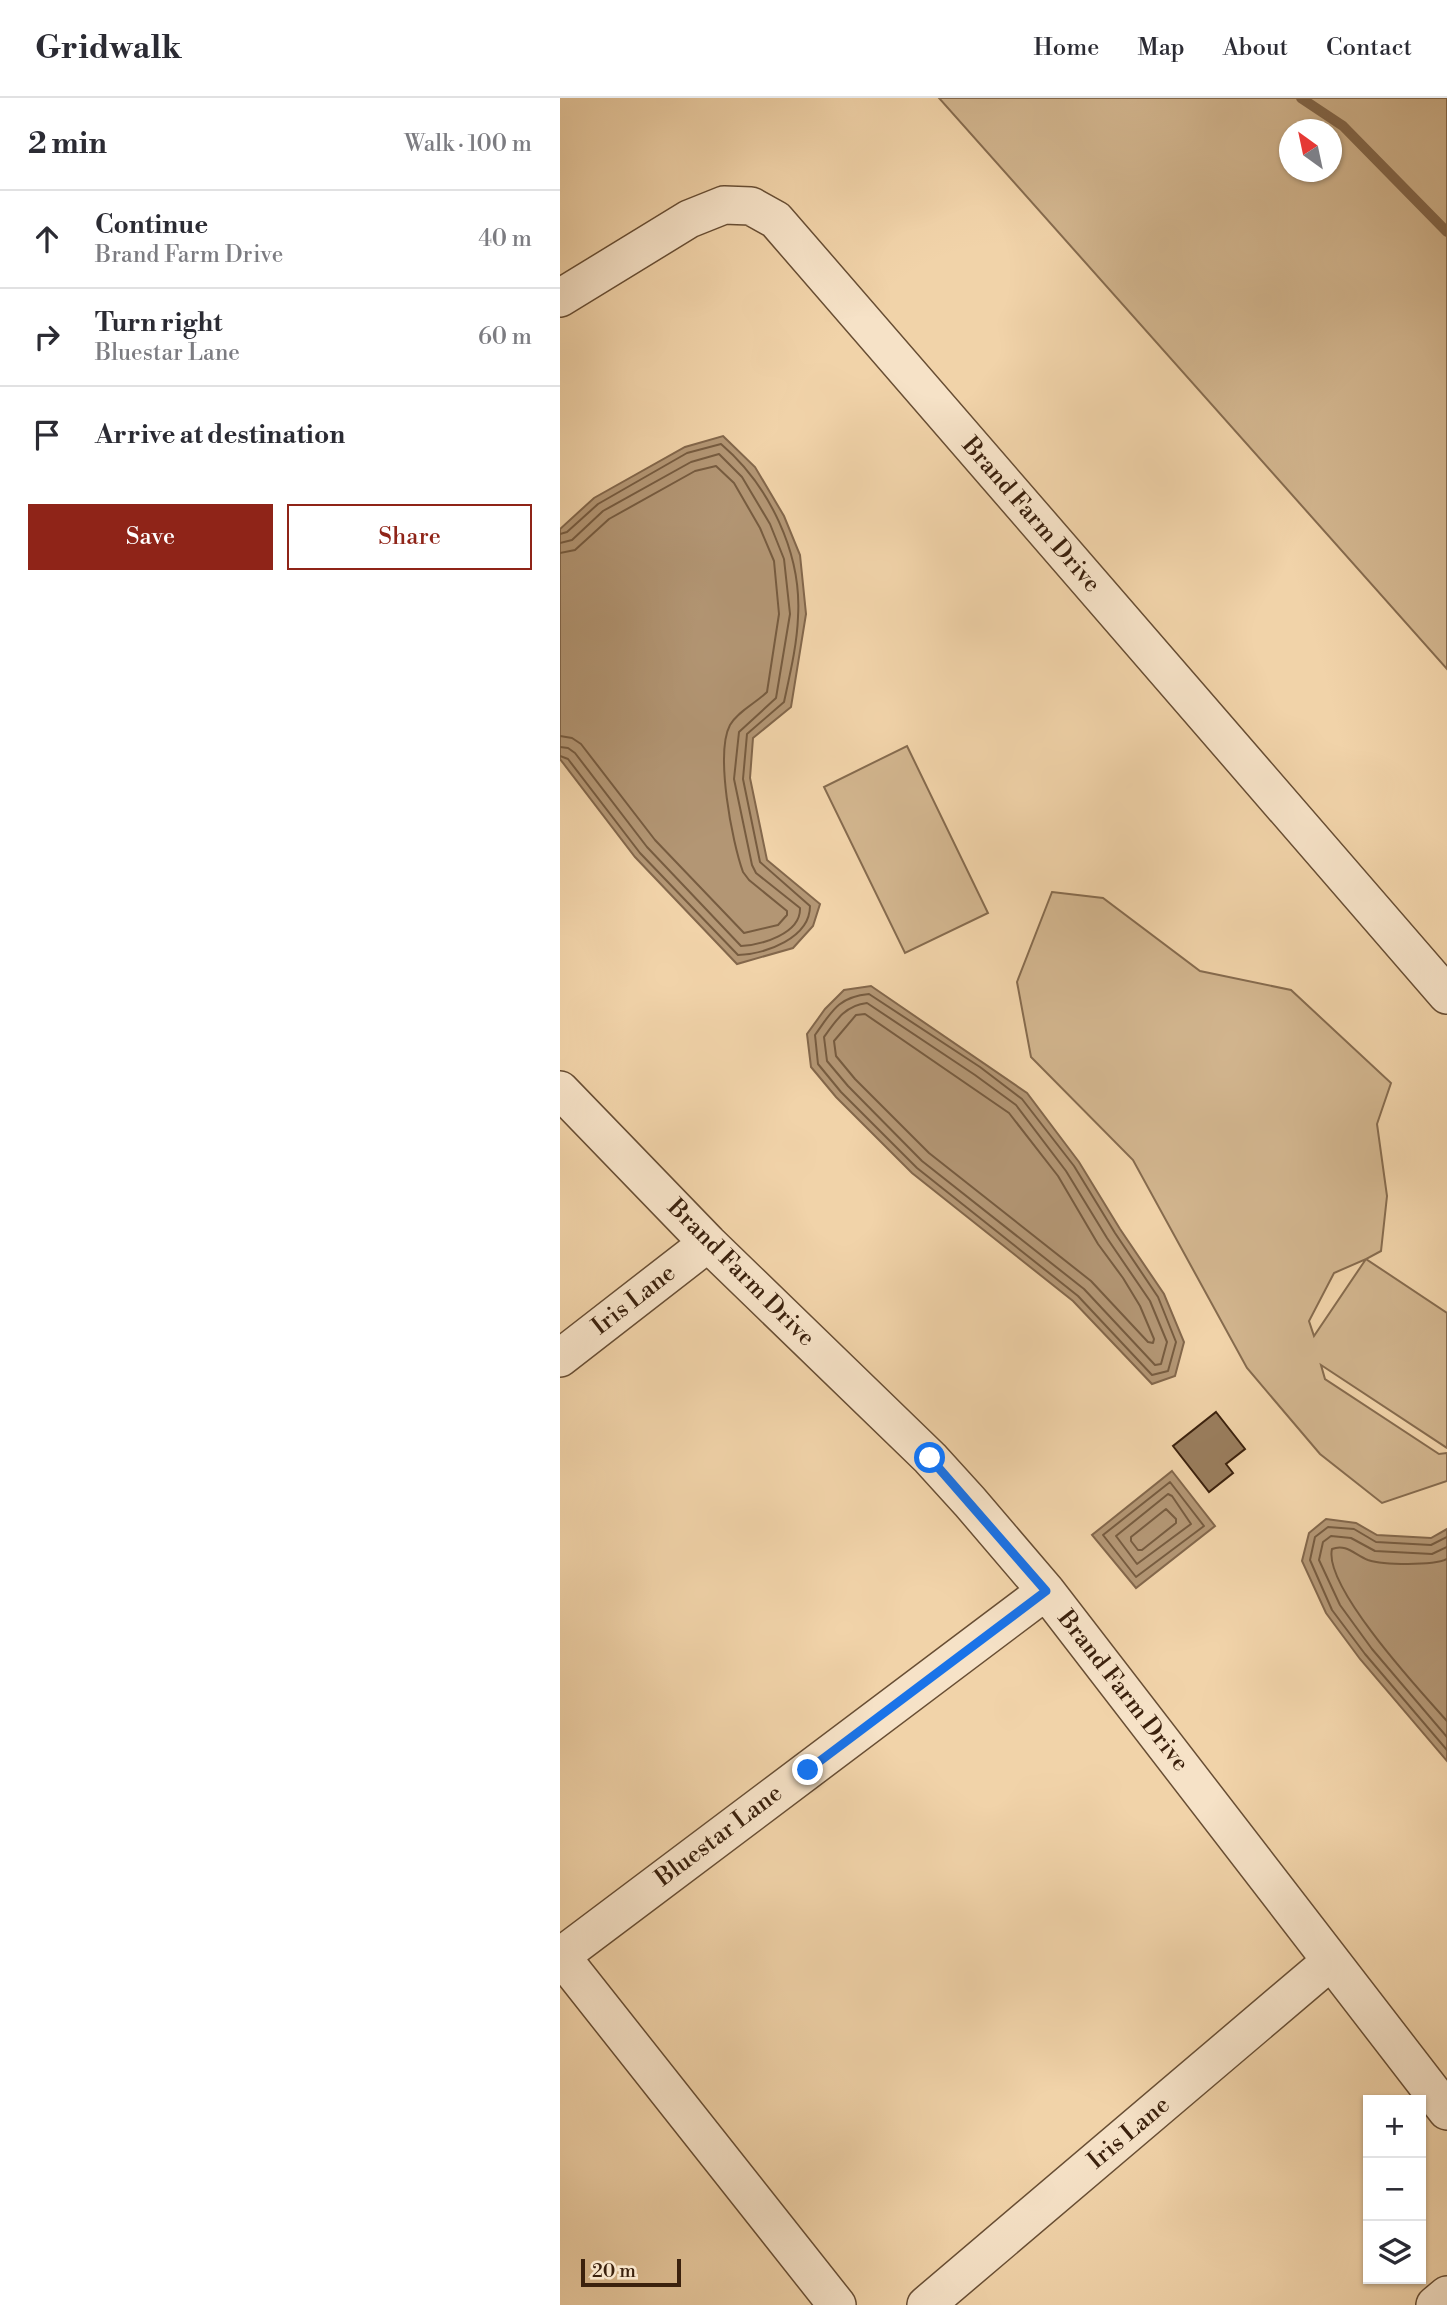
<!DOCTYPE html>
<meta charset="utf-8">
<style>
body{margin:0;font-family:"Libre Bodoni",serif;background:#f2f2f3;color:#2b2b33}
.controls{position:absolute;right:21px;bottom:21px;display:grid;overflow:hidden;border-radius:0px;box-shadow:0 2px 5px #0004}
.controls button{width:63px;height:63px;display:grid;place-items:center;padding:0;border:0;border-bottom:2px solid #e1e1e2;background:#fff;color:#2b2b33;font:35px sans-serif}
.compass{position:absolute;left:719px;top:21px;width:63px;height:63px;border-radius:50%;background:#fff;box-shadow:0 2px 5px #0004;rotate:327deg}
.scale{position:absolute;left:21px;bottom:18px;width:100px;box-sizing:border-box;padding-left:7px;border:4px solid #3b210d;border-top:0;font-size:19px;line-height:24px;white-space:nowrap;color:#3b210d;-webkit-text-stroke:5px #f6e2c7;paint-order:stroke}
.stop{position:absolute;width:21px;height:21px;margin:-16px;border:5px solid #1a73e8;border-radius:50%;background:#fff}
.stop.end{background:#1a73e8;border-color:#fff;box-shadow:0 2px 7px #0008}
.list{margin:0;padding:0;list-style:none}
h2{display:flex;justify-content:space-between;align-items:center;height:91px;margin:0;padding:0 28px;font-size:30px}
h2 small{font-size:23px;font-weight:400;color:#7c7c81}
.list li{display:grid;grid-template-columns:46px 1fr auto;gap:21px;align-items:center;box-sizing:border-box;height:98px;padding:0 28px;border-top:2px solid #e1e1e2}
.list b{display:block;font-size:26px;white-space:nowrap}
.list p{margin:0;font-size:23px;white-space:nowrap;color:#7c7c81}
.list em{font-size:23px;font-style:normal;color:#7c7c81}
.actions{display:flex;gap:14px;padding:21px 28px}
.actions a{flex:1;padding:16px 0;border:2px solid #8f2418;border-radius:0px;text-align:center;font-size:24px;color:#8f2418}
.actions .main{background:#8f2418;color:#fff}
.icon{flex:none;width:38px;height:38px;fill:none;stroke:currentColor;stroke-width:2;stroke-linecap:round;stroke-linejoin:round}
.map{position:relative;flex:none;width:887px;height:2207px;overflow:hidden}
header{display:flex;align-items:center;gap:42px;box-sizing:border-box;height:98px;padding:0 35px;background:#fff;border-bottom:2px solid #e1e1e2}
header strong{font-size:33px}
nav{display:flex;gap:38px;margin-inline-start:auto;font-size:24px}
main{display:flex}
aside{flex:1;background:#fff}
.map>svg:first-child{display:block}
.green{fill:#d2b58e;stroke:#866b4e;stroke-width:2;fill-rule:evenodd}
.water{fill:#b39674;stroke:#83674b;stroke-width:2}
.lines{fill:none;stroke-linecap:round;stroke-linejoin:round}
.shore{stroke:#775c40;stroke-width:2}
.stream{stroke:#83674b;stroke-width:10}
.building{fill:#9a7e5e;stroke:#3b210d;stroke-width:2}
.street-casing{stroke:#684e34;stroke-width:40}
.street{stroke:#f6e2c7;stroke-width:37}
.route{stroke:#1a73e8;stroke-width:9}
.labels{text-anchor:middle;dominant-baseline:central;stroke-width:7;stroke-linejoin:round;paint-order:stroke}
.street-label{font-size:24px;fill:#3b210d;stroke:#f6e2c7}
</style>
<header>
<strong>Gridwalk</strong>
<nav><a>Home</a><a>Map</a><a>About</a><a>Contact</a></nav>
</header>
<main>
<aside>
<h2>2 min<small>Walk · 100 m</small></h2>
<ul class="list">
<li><svg class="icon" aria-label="ahead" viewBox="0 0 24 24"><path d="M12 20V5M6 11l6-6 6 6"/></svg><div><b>Continue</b><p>Brand Farm Drive</p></div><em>40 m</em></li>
<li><svg class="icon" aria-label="right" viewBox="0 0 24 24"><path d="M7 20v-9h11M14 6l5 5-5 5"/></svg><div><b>Turn right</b><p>Bluestar Lane</p></div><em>60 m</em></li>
<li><svg class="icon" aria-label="arrive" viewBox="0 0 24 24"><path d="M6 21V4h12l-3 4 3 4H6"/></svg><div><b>Arrive at destination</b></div></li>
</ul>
<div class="actions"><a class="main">Save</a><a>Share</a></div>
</aside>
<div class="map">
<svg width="887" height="2207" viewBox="0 0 887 2207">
<rect width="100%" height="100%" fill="#f1d3a9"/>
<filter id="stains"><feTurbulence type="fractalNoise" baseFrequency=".00286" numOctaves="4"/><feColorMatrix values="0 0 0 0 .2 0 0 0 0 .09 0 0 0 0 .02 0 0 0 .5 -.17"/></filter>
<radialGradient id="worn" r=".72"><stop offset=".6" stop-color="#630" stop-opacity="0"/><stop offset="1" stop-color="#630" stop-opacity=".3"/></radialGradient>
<path class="green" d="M379 0H887V571ZM730 32H772V74H730Z
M347 648 428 815 345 855 264 689Z
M492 794 543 800 640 873 731 892 831 985 817 1026 827 1098 821 1153 806 1161 887 1215V1350L761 1267 765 1281 879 1356 887 1355V1383L822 1405 760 1356 687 1270 573 1062 471 959 457 884ZM806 1161 754 1238 749 1223 774 1175Z"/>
<path class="water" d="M163 338 195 369 224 418 240 457 246 516 231 609 193 640 190 680 207 762 260 806 253 828 233 850 177 866 75 759 0 661V431L34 400 125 349Z
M311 888 467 995 519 1064 560 1131 604 1196 624 1244 615 1278 592 1286 513 1203 352 1075 276 999 251 969 247 936 265 911 284 892Z
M612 1373 655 1428 576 1490 532 1437Z
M766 1421 796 1425 817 1437 871 1440 887 1431V1663L800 1561 766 1515 742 1463 749 1435Z"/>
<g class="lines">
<path class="shore" d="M0 436 7 434 38 406 127 355 161 346C209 387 242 455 238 519 237 547 230 576 224 604L187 636 183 681 200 764 250 808C250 840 206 856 178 857L80 755 8 661 0 658
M0 445 12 442 43 413 131 364 159 356 182 379 210 426 224 461 230 516 216 600 179 634 174 681 192 767 196 775 240 810C241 836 201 847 181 848L87 749 15 655 8 650 0 649
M0 455 15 452 49 421 135 373 156 368 174 385 200 430 214 463 219 516 207 594C196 605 178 613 170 627 155 655 172 744 183 774L189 782 227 813V817L218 827 184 835 95 742 21 646 12 640 0 638
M309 896 420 969 462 1001 514 1068 555 1135 598 1199 616 1244 608 1273 592 1277 518 1198 357 1070 281 994 258 966 255 937C272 913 278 899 309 896Z
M307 905 415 977 456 1007 506 1073 547 1140 590 1203 607 1244 601 1266 595 1267 524 1191 362 1063 288 988 267 963 264 939C276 922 286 907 307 905Z
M305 916 449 1015 498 1078 538 1146 563 1180 580 1208 594 1241 593 1245 588 1244 531 1183 369 1055 295 981 276 958 274 943 296 917Z
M610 1384 644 1428 576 1479 543 1437Z
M608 1396 612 1398 631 1426 577 1466 556 1438Z
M606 1411 616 1421V1425L582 1452H578L571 1443V1439Z
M887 1439 871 1447 816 1444 794 1431 768 1429 755 1439 750 1462 772 1512 805 1556 887 1652
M887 1449 872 1456 815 1453 791 1440 771 1438 763 1444 759 1462 780 1507 812 1551 887 1639
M887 1461C873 1468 823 1467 808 1462 795 1457 786 1445 772 1451 763 1488 860 1593 887 1623"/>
<path class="stream" d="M741 0 783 28 887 134"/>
</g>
<path class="building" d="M656 1314 685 1351 666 1366 673 1375 649 1394 613 1348Z"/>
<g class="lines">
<g class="street-casing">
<path id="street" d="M0 200 129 121 164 107 191 108 216 122 887 897
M0 992 148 1145 370 1360 410 1404 486 1493 887 2013
M0 1260 148 1145
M0 1857 277 2207
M1 1858 486 1493
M366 2207 771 1863
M875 2207 887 2197"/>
</g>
<use href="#street" class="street"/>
</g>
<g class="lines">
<path class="route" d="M248 1672 486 1493 370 1360"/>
</g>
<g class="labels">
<g class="street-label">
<text transform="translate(471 417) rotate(49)">Brand Farm Drive</text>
<text transform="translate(181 1175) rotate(45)">Brand Farm Drive</text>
<text transform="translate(74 1202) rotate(-38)">Iris Lane</text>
<text transform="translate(563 1593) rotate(52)">Brand Farm Drive</text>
<text transform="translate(159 1738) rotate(-37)">Bluestar Lane</text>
<text transform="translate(569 2035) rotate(-40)">Iris Lane</text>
</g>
</g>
<rect width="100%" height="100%" filter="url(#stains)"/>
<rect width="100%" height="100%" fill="url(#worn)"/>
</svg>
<div class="controls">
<button>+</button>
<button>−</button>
<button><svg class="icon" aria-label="layers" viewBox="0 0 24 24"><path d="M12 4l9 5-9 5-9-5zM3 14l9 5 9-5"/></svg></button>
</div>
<svg class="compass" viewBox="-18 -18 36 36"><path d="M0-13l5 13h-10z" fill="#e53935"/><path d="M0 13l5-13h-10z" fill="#7c7c81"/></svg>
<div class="scale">20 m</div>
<div class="stop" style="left:370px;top:1360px"></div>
<div class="stop end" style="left:248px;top:1672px"></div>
</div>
</main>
